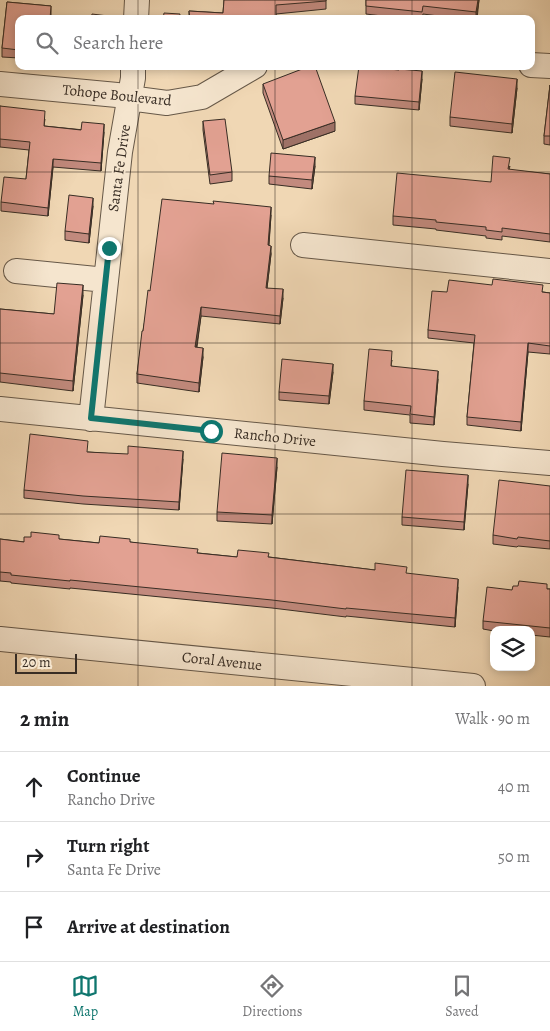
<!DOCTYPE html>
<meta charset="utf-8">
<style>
body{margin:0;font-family:Alegreya,serif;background:#f2f2f2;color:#202124}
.controls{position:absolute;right:15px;bottom:15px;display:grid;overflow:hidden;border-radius:10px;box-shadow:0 2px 8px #0003}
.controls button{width:45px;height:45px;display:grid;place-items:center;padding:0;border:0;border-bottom:1px solid #e0e0e0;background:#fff;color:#202124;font:25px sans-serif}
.scale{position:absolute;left:15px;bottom:12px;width:62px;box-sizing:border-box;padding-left:5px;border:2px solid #382d24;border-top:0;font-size:14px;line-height:18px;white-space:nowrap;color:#382d24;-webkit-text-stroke:4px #f5e5ce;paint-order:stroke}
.stop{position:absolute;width:15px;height:15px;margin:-11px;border:4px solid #0f766e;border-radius:50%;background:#fff}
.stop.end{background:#0f766e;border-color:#fff;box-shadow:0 1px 5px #0008}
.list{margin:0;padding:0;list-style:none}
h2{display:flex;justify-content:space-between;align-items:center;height:65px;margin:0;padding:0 20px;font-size:21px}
h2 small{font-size:16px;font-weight:400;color:#757577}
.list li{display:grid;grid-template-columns:32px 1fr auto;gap:15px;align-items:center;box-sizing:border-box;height:70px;padding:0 20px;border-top:1px solid #e0e0e0}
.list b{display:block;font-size:19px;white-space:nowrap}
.list p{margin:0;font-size:16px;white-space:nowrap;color:#757577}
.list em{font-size:16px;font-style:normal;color:#757577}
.icon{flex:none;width:28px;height:28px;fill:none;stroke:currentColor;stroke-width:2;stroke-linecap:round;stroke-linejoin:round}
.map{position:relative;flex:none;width:550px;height:686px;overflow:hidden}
.search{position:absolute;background:#fff;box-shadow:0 2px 8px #0003;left:15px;right:15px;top:15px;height:55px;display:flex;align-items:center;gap:12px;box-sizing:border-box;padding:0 18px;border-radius:10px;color:#757577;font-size:19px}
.sheet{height:275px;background:#fff}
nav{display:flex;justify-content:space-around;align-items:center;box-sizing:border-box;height:70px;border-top:1px solid #e0e0e0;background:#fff;font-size:14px;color:#757577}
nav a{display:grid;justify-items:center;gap:2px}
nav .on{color:#0f766e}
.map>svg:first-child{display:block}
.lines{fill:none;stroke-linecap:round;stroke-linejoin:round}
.minor-casing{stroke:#665848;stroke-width:26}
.minor{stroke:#f5e5ce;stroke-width:24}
.wall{fill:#c28a7e;stroke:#382d24}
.shaded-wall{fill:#9e7166;stroke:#382d24}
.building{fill:#e2a192;stroke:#382d24}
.route{stroke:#0f766e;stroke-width:6}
.grid{fill:none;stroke:#382d24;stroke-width:1;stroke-opacity:0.55}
.labels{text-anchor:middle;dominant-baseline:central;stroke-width:4;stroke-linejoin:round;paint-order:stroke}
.street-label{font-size:15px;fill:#382d24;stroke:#f5e5ce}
</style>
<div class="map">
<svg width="550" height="686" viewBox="0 0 550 686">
<rect width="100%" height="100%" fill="#f0d7b4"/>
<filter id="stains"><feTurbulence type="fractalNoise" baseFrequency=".004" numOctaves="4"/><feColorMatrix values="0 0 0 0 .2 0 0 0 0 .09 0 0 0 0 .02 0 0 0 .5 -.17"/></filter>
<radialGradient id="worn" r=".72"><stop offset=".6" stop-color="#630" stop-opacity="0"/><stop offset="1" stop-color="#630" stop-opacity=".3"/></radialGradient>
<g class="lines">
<g class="minor-casing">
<path id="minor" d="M136 19 137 0
M531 65 550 66
M0 84 117 95 129 98 167 103 202 97 255 66
M303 245 550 271
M16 271 106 280
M0 409 443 454 550 463
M91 419 120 152 133 78V66
M0 639 473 686"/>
</g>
<use href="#minor" class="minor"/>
</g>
<path class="wall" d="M224 0H326V9L276 14V19H189V11L223 13Z
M366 0H479L477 19H461L423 14 422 19H406L366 14Z
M7 2 51 6V19H19V58L2 57V48Z
M422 79 419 110 355 104V96Z
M263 84 335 131 283 149 263 93Z
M550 85V145L544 144V136Z
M517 88 512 133 450 126V117Z
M0 106 45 119 44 126 104 132 101 171 53 167 48 216 1 211V202L26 179 29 150 0 147Z
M203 121 232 172V181L210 184 203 130Z
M315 166 312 189 269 184V176Z
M510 166 509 170 550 174V242L502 236V240L486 238V236L436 230V229L393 225V216L491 182Z
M93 206 89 243 65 240V231Z
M271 215 269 245 271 254 267 288 283 298 280 324 201 316 197 347 203 357 199 392 137 383V374L143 331 150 291Z
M447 292H543L550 293V354L528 352 521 431 467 425V417L474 343 428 338V330Z
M83 295 73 391 0 382V309L54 314Z
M392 360 391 366 438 379 434 425 410 423V415L364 410V401Z
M333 372 329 404 279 400V392Z
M88 452 183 459 179 510 83 504 24 498V490Z
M277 467 272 524 217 521V512Z
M468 484 464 530 402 525V517Z
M550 486V549L518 546 517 547 493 544V535Z
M0 539 24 542 59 539 99 543 130 542 198 553 237 557H269L407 574 458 587 455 627 346 616V617L272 608 70 588V589L11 583V582L0 581Z
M547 589H550V637L531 635V630H494V631L483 629V621L512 590Z"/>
<path class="shaded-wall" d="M478 0H479L476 19V12Z
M422 71V79L419 110V102Z
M517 79V88L512 133V124Z
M335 122V131L283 149V140Z
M104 124V132L101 171V163Z
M315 157V166L312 189V180Z
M53 159V167L48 216V208Z
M93 198V206L89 243V234Z
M271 207V215L268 254V245Z
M271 246V254L266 296V288Z
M83 285V295L73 391V381Z
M283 289V298L280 324V316Z
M201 307V316L195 356V347Z
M528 343V352L521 431V422Z
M203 348V357L199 392V383Z
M333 364V372L329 404V396Z
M438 371V379L434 425V417Z
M183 451V459L179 510V502Z
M277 458V467L272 524V515Z
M468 475V484L464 530V522Z
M458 579V587L455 627V618Z"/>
<path class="building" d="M224 0H326V1L276 5V19H190L189 11 223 13Z
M366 0H478L476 12 423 6 422 12 366 6Z
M7 2 51 6 50 19H19V50L2 48Z
M164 13 180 14 179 19H163Z
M92 14 116 17V19H91Z
M310 66H315L335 122 283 140 263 84Z
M359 66 399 70V69L422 71 419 102 355 96Z
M455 72 517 79 512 124 450 117Z
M550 85V136H544Z
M0 106 45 111 44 126 81 130 82 122 104 124 101 163 53 159 48 208 1 202 4 177 26 179 30 142 0 139Z
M225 119 232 172 210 175 203 121Z
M271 153 315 157 312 180 269 176Z
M493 156 510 158 508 169 550 174V234L502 228V232L486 230V227L436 222V220L393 216 397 173 491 182Z
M69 195 93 198 89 234 65 231Z
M162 199 214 204 213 201 271 207 268 245 271 246 266 288 283 289 280 316 201 307 195 347 203 348 199 383 137 374 142 331H143L148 290 150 291Z
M493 279 543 285 542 292 550 293V346L528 343 521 422 467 417 475 335 428 330 432 291 447 292 449 280 492 285Z
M57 283 83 285 73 381 0 373V309L54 314Z
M369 349 392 351 391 366 438 371 434 417 410 414 411 406 364 401Z
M282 359 333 364 329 396 279 392Z
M30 434 88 441 87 452 128 454V446L183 451 179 502 83 496 24 490Z
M222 453 277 458 272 515 217 512Z
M406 470 468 475 464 522 402 517Z
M499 480 550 486V541L518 537 517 539 493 535Z
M31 532 59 535V539L99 543 100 536 130 539V542L198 549 197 553 237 557 238 550 269 553 268 557 375 570V563L407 567 406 573 458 579 455 618 346 608V609L272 600 70 580V581L11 575V573L0 572V539L24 542V537H31Z
M519 581 547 584V589H550V628L483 621 487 587 512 590 513 586H518Z"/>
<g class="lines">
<path class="route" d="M109 248 91 418 211 431"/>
</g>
<path class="grid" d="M138 0V19M275 0V19M412 0V19M138 66V686M275 66V686M412 66V686M0 172H550M0 343H550M0 514H550"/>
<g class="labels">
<g class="street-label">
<text transform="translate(117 95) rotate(6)">Tohope Boulevard</text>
<text transform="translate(119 168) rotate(-82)">Santa Fe Drive</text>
<text transform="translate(275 437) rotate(6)">Rancho Drive</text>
<text transform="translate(222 661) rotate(6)">Coral Avenue</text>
</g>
</g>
<rect width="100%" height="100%" filter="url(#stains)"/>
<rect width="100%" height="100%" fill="url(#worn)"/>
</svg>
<div class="controls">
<button><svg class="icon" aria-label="layers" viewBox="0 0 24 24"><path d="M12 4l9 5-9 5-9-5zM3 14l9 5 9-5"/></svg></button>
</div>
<div class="scale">20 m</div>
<div class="stop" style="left:211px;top:431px"></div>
<div class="stop end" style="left:109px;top:248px"></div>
<div class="search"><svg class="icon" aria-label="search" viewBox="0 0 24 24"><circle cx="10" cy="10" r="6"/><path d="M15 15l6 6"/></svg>Search here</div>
</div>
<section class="sheet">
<h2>2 min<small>Walk · 90 m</small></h2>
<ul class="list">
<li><svg class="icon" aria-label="ahead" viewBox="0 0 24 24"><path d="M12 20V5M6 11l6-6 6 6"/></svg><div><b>Continue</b><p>Rancho Drive</p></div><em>40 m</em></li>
<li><svg class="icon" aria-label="right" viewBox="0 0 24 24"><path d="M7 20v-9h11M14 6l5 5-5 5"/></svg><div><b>Turn right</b><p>Santa Fe Drive</p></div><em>50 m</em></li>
<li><svg class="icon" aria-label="arrive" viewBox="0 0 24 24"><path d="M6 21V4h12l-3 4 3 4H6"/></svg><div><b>Arrive at destination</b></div></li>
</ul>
</section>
<nav>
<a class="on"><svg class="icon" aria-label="map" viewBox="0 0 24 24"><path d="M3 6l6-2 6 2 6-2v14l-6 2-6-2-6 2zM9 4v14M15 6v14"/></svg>Map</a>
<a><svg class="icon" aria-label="directions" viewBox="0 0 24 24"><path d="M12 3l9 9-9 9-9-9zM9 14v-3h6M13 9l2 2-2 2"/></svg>Directions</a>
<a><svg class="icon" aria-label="saved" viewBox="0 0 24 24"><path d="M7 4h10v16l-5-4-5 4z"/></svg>Saved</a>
</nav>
